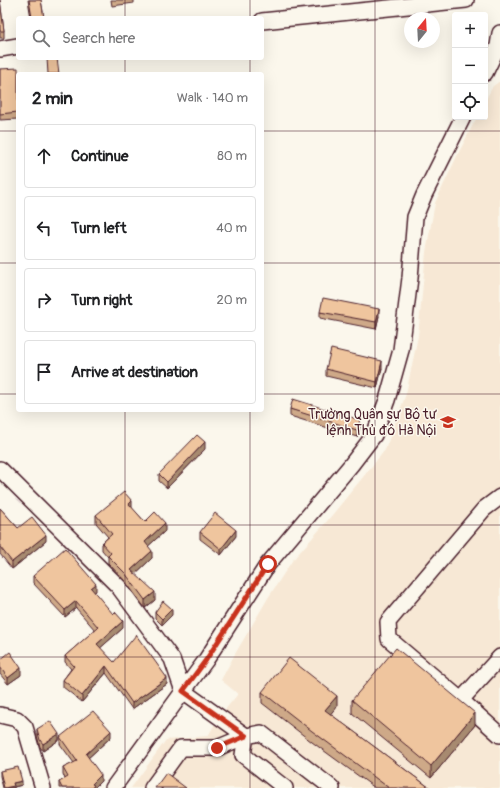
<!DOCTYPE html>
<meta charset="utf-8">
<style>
body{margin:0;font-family:Pangolin,sans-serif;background:#f2f2f2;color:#202124}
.controls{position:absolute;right:12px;top:12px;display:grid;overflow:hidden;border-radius:4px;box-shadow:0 4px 16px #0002}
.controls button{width:36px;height:36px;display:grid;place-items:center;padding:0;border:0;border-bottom:1px solid #e0e0e0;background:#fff;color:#202124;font:20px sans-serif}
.compass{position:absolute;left:404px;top:12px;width:36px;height:36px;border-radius:50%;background:#fff;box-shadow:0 4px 16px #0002;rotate:18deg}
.stop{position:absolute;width:12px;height:12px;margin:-9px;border:3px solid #c8321e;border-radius:50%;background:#fff}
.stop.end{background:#c8321e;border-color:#fff;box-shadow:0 1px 4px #0008}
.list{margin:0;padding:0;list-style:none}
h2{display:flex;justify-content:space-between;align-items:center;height:52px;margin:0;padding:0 16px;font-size:17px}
h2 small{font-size:13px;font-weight:400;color:#757577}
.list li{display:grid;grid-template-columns:26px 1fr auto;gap:12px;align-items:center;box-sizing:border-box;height:64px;margin:0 8px 8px;padding:0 8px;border:1px solid #e0e0e0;border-radius:4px}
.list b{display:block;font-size:15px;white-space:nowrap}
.list em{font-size:13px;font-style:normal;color:#757577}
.icon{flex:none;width:22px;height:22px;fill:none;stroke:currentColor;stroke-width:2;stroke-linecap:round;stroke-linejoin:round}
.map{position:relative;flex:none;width:500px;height:788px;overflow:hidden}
.search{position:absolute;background:#fff;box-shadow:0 4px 16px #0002;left:16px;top:16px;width:248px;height:44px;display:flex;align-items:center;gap:10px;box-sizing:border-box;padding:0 14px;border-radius:4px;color:#757577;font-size:15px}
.panel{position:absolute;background:#fff;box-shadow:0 4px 16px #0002;left:16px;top:72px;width:248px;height:340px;border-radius:4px}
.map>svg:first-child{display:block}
.built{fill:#f7e8d5}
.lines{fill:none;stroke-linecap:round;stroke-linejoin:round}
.minor-casing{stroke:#4a1f2b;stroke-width:18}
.minor{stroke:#fbf7ec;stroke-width:15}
.wall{fill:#cea988;stroke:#4a1f2b}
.shaded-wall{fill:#a78a6f;stroke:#4a1f2b}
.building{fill:#efc59e;stroke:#4a1f2b}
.route{stroke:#c8321e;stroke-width:5}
.grid{fill:none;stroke:#4a1f2b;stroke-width:1;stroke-opacity:0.55}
.labels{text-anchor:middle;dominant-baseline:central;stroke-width:3;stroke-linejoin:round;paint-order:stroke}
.poi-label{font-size:14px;fill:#4a1f2b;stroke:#fbf7ec;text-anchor:end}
</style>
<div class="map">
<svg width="500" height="788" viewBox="0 0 500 788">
<rect width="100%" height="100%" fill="#fbf7ec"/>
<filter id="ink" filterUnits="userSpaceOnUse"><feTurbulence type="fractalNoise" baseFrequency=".025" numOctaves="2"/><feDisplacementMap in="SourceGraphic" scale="8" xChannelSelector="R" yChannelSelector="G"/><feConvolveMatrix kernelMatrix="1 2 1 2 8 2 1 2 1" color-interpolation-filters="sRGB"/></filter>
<g filter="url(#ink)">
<path class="built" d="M500 81V788H131L166 740 208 736 219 717 238 694 221 680 235 654 268 598 292 561 328 520 385 450 406 394 418 336 426 252 435 203 459 152 477 117H485V101L493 86Z"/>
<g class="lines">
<g class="minor-casing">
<path id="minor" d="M262 21 466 0
M0 49 18 46
M485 73 498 46 500 33
M0 469 118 586 172 659 183 691 246 736
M500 497 484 509 388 622 389 639 461 700 500 735
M461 700 500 657
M0 715 17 719 25 727 43 788
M113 788 206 660 268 564 351 465 374 435 387 400 401 350 410 278 415 217 424 195 463 117
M152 788 181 748H217L246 736
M285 788 243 755 246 736 261 733 332 788"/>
</g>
<use href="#minor" class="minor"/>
</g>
<path class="wall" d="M0 0 4 31V38H0Z
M28 0H41L44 18H31Z
M111 0H134V3L112 6Z
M0 69 18 74V119L0 120Z
M320 312 379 316 376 329 320 318Z
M382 368 377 388 326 376V369Z
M290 409 360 427 357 437 290 416Z
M205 449 167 488 159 481V474Z
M0 508 18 528 46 541 12 569 0 554Z
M132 508 145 522 165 531 148 546 152 558 135 574 155 600 145 608 125 581 108 563V557L102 550V543L108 537 96 523V515Z
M200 532 236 536 221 555 200 539Z
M33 576 96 591 94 592 123 628 100 648 114 662 167 684 132 709 106 673 82 702 63 687V680L71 669 65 662V656L95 630 76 608 65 617 33 583Z
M155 612 172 615 162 625 155 618Z
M0 660 21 675 8 684 0 674Z
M262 692 337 706 330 714 430 788H375L312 742 262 703Z
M352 700 475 725 431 778 352 713Z
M37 729 59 740 43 751 40 747 37 736Z
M60 737H111L88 758 101 781 94 788H59V782L65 779 63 774V768L74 763 60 744Z
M0 771 22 785 14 787V788H3L0 776Z"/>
<path class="shaded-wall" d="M379 309V316L376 329V322Z
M382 361V368L377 388V382Z
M360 420V427L357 437V430Z
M205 442V449L167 488V482Z
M132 501V509L129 504Z
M165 523V531L145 549V542Z
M236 530V536L221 555V549Z
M46 535V541L12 569V562Z
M152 551V558L131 578V570Z
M96 584V591L91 595V588Z
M155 592V600L145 608V600Z
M76 601V608L65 617V610Z
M172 609V615L162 625V619Z
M123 621V628L97 651V644Z
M106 666V673L82 702V696Z
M21 668V675L8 684V678Z
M167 678V684L132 709V703Z
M337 696V706L325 721V710Z
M475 713V725L431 778V766Z
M111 731V737L86 760V754Z
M59 734V740L43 751V744Z
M101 775V781L94 788H92V784Z
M22 781V785L14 787V788H7L13 783Z"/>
<path class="building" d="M0 0 4 31H0Z
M29 0H41L44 18H32Z
M47 58H57L59 74H48Z
M18 68V112L0 114V69Z
M323 298 379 309 376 322 320 312Z
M331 349 382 361 377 382 326 369Z
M293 399 360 420 357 430 290 409Z
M197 435 205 442 167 482 159 474Z
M124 492 132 501 129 504 145 522 155 512 165 523 145 542 152 551 131 570 155 592 145 600 125 573 108 556 111 553 102 543 112 534 96 515Z
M0 508 18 528 32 517 46 535 12 562 0 547Z
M215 513 236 530 221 549 200 532Z
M65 548 96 584 91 588 113 614 115 612 123 621 97 644 114 662 136 635 167 678 132 703 106 666 82 696 63 680 74 666 65 656 98 627 76 601 65 610 33 576Z
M163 601 172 609 162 619 155 612Z
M396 648 475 713 431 766 352 700Z
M10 652 21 668 8 678 0 667V660Z
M289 658 337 696 325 710 430 788H389L312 731 262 692Z
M93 711 111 731 86 754 101 775 92 784 94 785 92 788H62L59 782 68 777 63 768 77 761 60 737Z
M50 721 59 734 43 744 40 740 37 729Z
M18 767 22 781 13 783 14 786 4 788 0 771Z
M166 773 186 788H155Z"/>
</g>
<g class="lines" filter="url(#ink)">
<path class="route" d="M217 748 246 736 183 691 206 660 268 564"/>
</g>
<path class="grid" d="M125 0V18M250 0V18M375 0V788M125 58V74M250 58V74M0 131H18M262 131H500M0 263H18M262 263H500M0 394H18M262 394H500M125 410V788M250 410V788M0 525H500M0 657H500"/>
<defs>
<g id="university-bare" transform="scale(1.2)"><path d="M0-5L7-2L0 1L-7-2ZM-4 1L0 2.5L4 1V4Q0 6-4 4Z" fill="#c8321e" stroke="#fbf7ec" stroke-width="2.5" paint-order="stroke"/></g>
</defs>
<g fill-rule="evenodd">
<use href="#university-bare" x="448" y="422"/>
</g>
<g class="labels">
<g class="poi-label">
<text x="436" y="414">Trường Quân sự Bộ tư<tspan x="436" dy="16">lệnh Thủ đô Hà Nội</tspan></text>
</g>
</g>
</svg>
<div class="controls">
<button>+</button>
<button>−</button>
<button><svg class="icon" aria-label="locate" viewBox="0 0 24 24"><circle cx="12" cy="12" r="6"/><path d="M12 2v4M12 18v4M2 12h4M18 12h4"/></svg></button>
</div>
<svg class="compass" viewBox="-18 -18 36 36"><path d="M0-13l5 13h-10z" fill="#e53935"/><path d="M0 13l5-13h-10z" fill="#757577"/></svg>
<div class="stop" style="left:268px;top:564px"></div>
<div class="stop end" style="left:217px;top:748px"></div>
<div class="search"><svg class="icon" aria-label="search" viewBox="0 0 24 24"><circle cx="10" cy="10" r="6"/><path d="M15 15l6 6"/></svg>Search here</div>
<section class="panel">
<h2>2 min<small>Walk · 140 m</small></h2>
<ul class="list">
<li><svg class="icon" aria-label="ahead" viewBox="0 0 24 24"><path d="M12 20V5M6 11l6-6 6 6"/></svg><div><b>Continue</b></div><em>80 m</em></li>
<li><svg class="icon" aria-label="left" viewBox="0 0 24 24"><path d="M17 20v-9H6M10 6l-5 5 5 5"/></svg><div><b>Turn left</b></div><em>40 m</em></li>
<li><svg class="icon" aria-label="right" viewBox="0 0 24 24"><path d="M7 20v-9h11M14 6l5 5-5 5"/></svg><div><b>Turn right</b></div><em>20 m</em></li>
<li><svg class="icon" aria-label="arrive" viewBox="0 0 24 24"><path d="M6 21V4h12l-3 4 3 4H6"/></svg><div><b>Arrive at destination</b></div></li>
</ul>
</section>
</div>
